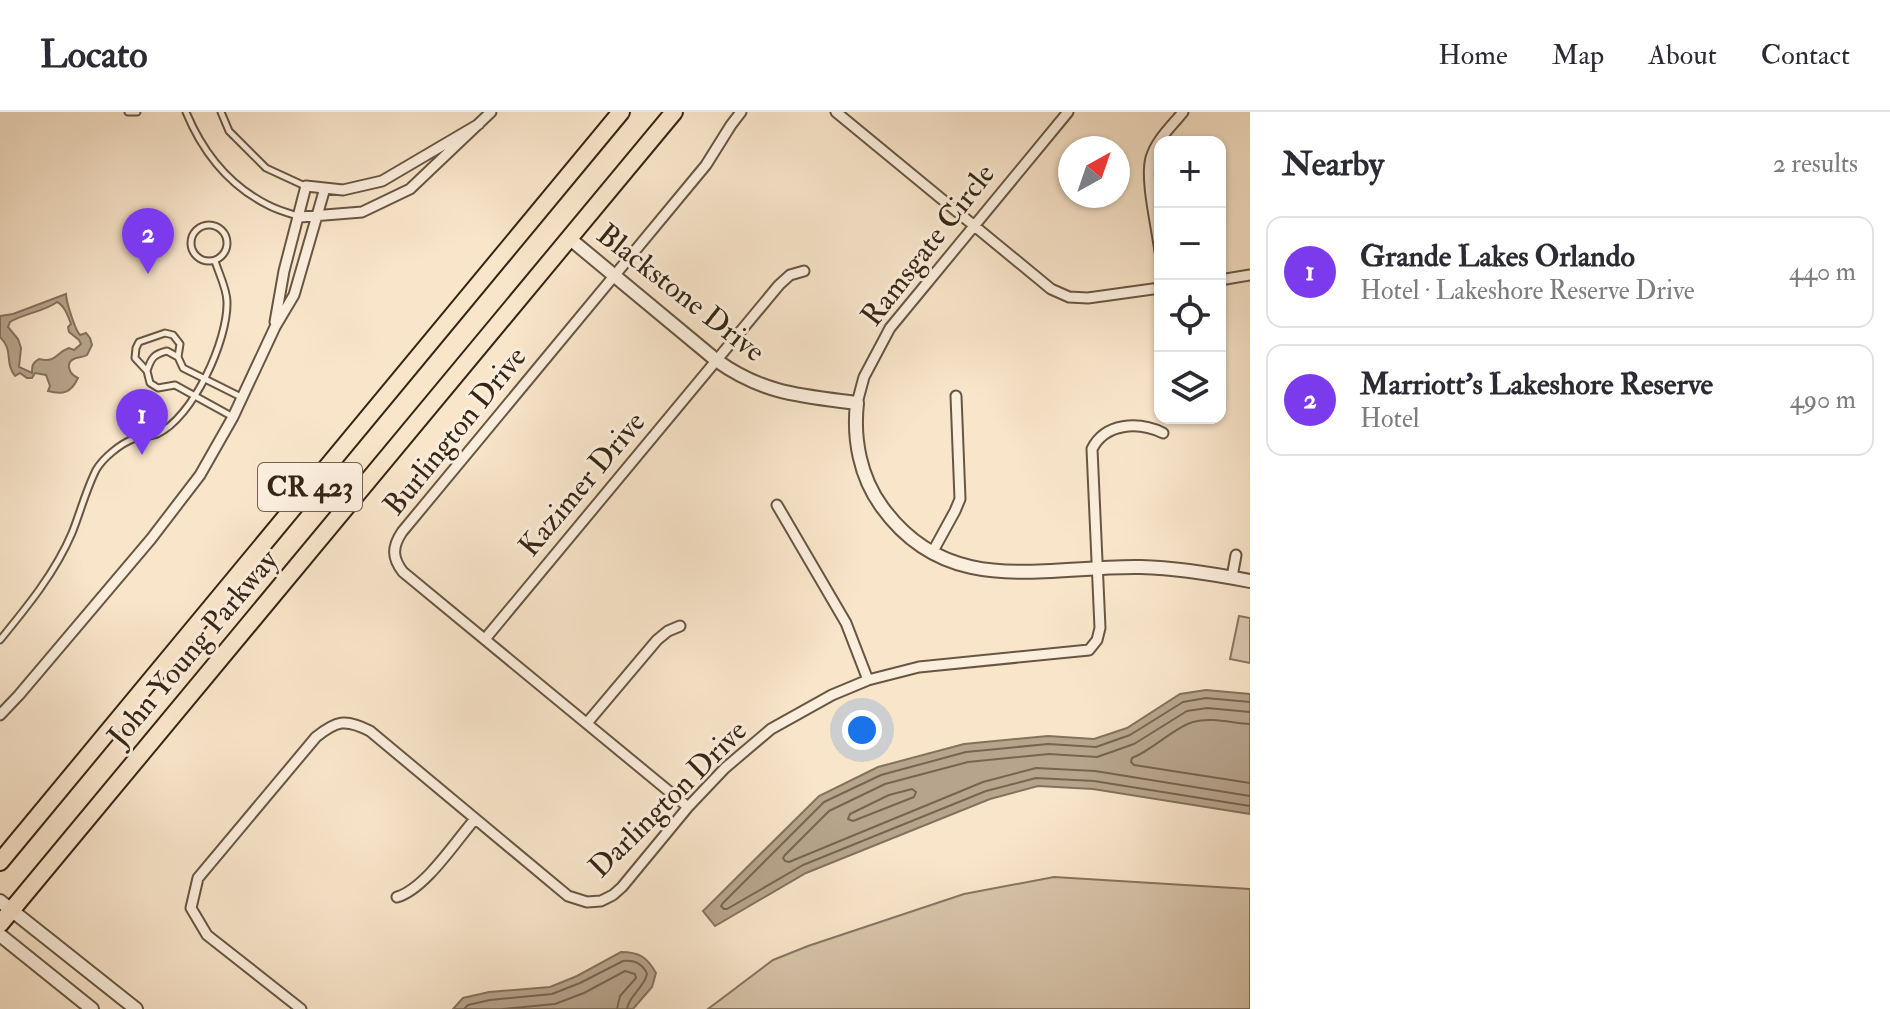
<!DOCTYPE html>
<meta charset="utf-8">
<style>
body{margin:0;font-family:"IM FELL Double Pica",serif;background:#f7f7f7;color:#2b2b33}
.controls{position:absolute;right:24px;top:24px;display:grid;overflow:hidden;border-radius:16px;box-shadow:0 2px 6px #0004}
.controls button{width:72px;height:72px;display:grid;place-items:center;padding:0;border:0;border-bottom:2px solid #e1e1e2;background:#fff;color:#2b2b33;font:40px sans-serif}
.compass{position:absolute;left:1058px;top:24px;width:72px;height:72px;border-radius:50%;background:#fff;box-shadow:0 2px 6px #0004;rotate:40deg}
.you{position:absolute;left:862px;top:618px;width:28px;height:28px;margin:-20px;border:6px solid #fff;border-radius:50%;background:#1a73e8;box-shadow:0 0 0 12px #1a73e833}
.badge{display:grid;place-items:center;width:52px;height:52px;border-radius:50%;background:#7c3aed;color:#fff;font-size:26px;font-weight:700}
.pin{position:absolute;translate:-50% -66px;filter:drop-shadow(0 2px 4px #0008)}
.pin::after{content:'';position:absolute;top:42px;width:28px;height:24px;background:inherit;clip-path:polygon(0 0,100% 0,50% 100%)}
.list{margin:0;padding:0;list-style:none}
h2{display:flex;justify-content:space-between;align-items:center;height:104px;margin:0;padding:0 32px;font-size:34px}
h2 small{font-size:26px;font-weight:400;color:#7c7c81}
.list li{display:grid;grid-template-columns:52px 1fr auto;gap:24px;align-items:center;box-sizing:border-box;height:112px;margin:0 16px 16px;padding:0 16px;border:2px solid #e1e1e2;border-radius:16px}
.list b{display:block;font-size:30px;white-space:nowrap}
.list p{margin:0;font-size:26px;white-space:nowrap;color:#7c7c81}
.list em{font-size:26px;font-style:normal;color:#7c7c81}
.icon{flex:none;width:44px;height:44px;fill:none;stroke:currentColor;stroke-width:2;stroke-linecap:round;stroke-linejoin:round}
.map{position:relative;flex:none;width:1250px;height:897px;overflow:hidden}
header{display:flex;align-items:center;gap:48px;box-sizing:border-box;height:112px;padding:0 40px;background:#fff;border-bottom:2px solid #e1e1e2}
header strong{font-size:38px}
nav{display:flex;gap:44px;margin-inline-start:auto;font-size:28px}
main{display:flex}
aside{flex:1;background:#fff}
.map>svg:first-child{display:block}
.green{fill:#d8c5ab;stroke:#877660;stroke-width:2}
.water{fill:#b7a48c;stroke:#83725c;stroke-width:2;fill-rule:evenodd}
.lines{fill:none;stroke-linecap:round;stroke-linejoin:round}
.shore{stroke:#766550;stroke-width:2}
.service-casing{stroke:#675642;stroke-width:9}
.minor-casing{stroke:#675642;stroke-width:13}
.tertiary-casing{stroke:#675642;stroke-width:16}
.trunk-casing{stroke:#362615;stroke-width:20}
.service{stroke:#fbeedd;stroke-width:5}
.minor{stroke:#fbeedd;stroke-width:9}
.tertiary{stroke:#fbeedd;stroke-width:12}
.trunk{stroke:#f9e5ca;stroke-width:16}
.labels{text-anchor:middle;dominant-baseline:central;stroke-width:6;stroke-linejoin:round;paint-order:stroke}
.shield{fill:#fbeedd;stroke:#716251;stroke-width:2}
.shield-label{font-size:28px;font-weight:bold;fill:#362615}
.street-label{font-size:30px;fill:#362615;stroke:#fbeedd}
</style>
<header>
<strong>Locato</strong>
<nav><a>Home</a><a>Map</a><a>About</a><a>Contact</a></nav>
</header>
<main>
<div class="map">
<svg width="1250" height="897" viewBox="0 0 1250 897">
<rect width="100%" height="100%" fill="#f9e5ca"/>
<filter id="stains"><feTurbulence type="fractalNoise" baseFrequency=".0025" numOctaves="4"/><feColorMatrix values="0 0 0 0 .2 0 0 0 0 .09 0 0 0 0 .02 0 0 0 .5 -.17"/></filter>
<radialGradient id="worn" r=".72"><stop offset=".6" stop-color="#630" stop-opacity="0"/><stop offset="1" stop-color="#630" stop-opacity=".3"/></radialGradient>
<path class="green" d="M1239 504 1250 506V551L1230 547Z
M1054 765 1250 777V897H708L773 848 808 834 964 782Z"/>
<path class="water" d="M66 182C66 189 75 218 80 223L86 221 90 226 92 233 87 243C84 245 80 245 76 246 64 250 69 262 78 266 71 281 63 283 48 279L50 274 46 263 35 261 32 266H27L20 261 15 264C4 250 14 238 0 225V204L13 202ZM57 190C65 194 68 204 71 212L68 215 69 220 79 228 81 232 74 238 69 236C55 241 57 251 39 247 32 251 32 254 32 261L19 255 21 236 18 227 8 215 10 210C24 201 44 200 57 190Z
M1206 578 1250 582V702L1093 677 1038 674 990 687 806 761 715 814 703 799 819 684 878 655 964 632 1048 624 1094 627 1127 616 1180 582Z
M621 840C639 840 647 845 656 861L652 875 633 897H453L463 886 489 880 550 875 577 864Z"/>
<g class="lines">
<path class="shore" d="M1250 590 1206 586 1183 590 1130 623 1096 635 1048 632 966 640 881 663 824 690 723 791 721 794 724 797H727L803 753 986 679 1036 666 1094 669 1250 694
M1250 600 1207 596 1187 599 1134 632 1097 645 1049 642 968 650 885 672 829 699 785 743 783 746 785 749 789 750 983 670 1036 656 1095 659 1250 684
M1250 612C1232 611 1211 605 1193 610 1173 616 1153 638 1132 646L1131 650 1134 653 1250 671
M912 677 916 680 914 685 853 709 848 707 850 702 889 683Z
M464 897 468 893 490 888 552 882 580 871 623 849C634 848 643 852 647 862 644 876 629 883 627 897
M503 897 555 892 584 881 625 859 635 862 636 866 620 884 617 897"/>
<g class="service-casing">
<path id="service" d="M128 0H137
M186 0C203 41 228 73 268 93 277 98 288 101 298 104
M221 0 229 19 266 56 305 74
M191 131a18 18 0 1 1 36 0a18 18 0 1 1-36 0Z
M147 259C151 246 154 242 167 239L178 245
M233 305 175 273 158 276 150 271 147 259 135 246 136 236 139 230 165 221 173 223 180 232 178 245 183 256 241 285
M0 528C27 495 55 461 72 421 80 401 86 378 96 358 103 346 120 332 133 327 141 324 150 325 157 322 193 306 228 228 227 190 227 177 219 162 215 149"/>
</g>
<g class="minor-casing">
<path id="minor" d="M836 0 1051 177 1069 185 1088 186 1160 176
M300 105 362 100 410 77 491 0
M1160 140C1157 115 1145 68 1151 46 1156 28 1172 14 1183 0
M1220 168 1250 163
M275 210 284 159 306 74 343 78 382 69 479 12
M857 291 864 265 890 216 1068 0
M777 393 846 511 868 568
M932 441 955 399 960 387 956 284
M1232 465 1236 443
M485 527 779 173 790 163 804 159
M0 603 19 583 151 427 200 363 233 305 275 215 294 183 325 76
M587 611 657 528 668 519 680 514
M688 695 403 460C392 446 392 435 402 420L706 53 731 13 741 0
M397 785C425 777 455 730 475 707
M301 897 207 823 191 796 198 766 316 625C336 609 345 606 370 619L568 784 587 790 601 789 613 783 622 775 688 695 725 656 771 617 832 583 868 568 919 555 1089 538 1097 528 1100 516 1092 337C1105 311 1138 309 1163 321"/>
</g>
<g class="tertiary-casing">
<path id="tertiary" d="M569 126 716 248C763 282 802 284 857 291 853 327 860 365 882 395 949 488 1045 453 1141 455 1178 456 1214 462 1250 469
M0 789 136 897
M0 823 92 897"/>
</g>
<g class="trunk-casing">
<path id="trunk" d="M0 750 621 0
M0 812 674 0"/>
</g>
<use href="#service" class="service"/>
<use href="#minor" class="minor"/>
<use href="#tertiary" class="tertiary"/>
<use href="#trunk" class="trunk"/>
</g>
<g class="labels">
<rect class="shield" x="258" y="351" width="104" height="48" rx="6"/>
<g class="shield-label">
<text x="310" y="375">CR 423</text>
</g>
<g class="street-label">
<text transform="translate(928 133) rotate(-52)">Ramsgate Circle</text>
<text transform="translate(681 181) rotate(38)">Blackstone Drive</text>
<text transform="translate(455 319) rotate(-51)">Burlington Drive</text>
<text transform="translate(582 372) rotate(-50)">Kazimer Drive</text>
<text transform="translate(193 536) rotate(-50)">John Young Parkway</text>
<text transform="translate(668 687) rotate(-45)">Darlington Drive</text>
</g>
</g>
<rect width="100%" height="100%" filter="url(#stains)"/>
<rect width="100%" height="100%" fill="url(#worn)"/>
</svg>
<div class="controls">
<button>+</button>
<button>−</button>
<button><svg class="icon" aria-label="locate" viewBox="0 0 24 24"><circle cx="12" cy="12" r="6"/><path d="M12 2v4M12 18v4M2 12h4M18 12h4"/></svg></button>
<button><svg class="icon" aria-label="layers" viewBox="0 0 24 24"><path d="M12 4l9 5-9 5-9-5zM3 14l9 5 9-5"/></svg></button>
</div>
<svg class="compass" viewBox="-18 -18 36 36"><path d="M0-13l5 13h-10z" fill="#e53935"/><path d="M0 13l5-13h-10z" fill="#7c7c81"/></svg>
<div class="you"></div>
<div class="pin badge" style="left:142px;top:343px">1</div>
<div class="pin badge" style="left:148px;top:162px">2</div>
</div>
<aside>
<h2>Nearby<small>2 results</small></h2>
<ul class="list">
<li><span class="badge">1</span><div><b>Grande Lakes Orlando</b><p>Hotel · Lakeshore Reserve Drive</p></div><em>440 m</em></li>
<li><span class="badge">2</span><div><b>Marriott's Lakeshore Reserve</b><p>Hotel</p></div><em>490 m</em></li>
</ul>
</aside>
</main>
